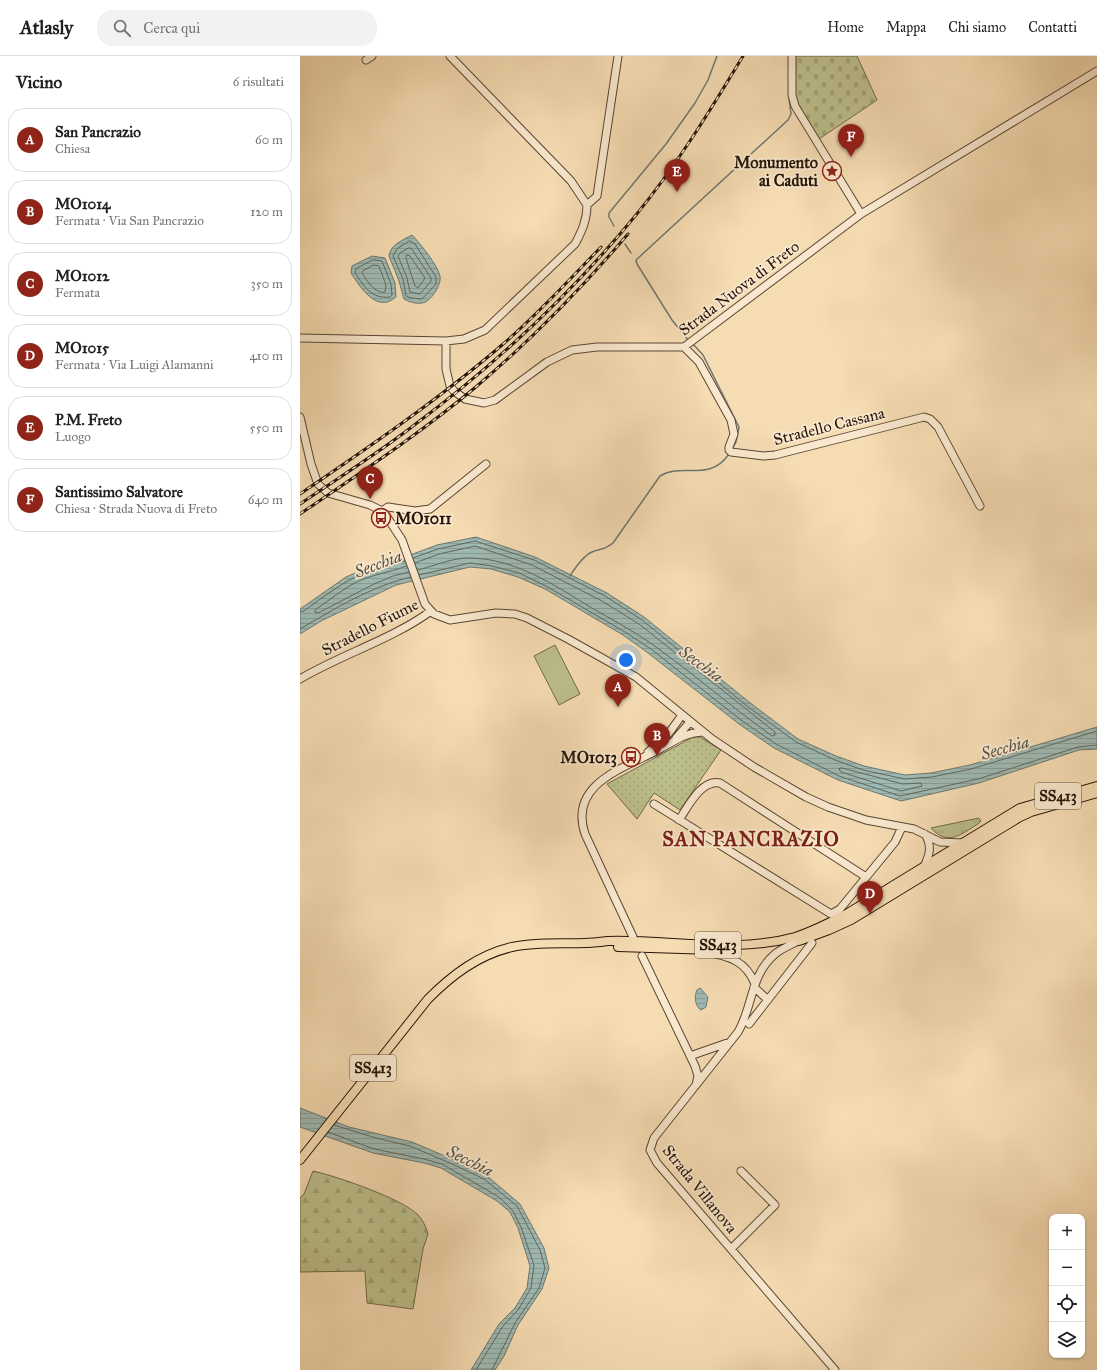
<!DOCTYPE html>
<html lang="it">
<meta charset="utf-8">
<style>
body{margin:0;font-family:"IM FELL Great Primer",serif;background:#f2f2f2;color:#202124}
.controls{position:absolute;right:12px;bottom:12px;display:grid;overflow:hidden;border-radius:8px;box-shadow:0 1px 3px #0004}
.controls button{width:36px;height:36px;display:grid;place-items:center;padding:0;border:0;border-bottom:1px solid #e0e0e0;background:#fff;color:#202124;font:20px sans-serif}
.you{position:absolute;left:326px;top:604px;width:14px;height:14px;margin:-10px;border:3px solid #fff;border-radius:50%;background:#1a73e8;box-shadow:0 0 0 6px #1a73e833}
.badge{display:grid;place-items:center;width:26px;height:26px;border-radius:50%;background:#8f2418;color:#fff;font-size:13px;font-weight:700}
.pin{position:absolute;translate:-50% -33px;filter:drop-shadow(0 1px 2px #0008)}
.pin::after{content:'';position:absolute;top:21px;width:14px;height:12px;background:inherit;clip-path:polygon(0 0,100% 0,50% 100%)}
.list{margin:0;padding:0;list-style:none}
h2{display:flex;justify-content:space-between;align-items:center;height:52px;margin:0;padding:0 16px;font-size:17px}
h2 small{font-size:13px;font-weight:400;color:#757577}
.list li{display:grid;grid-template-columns:26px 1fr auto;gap:12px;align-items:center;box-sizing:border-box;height:64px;margin:0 8px 8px;padding:0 8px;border:1px solid #e0e0e0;border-radius:16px}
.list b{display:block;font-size:15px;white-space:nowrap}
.list p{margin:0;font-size:13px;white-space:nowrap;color:#757577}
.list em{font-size:13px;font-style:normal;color:#757577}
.icon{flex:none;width:22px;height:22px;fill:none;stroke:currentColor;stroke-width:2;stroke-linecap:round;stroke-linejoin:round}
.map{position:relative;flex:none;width:797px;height:1314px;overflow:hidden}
header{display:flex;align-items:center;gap:24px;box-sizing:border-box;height:56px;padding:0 20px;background:#fff;border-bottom:1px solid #e0e0e0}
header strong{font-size:19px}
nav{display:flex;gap:22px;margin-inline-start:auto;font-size:14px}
.search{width:280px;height:36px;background:#f2f2f2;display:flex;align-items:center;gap:10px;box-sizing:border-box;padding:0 14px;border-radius:16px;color:#757577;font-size:15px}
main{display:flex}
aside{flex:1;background:#fff}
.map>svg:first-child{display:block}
.grass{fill:url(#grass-tufts);stroke:#716a4a}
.forest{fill:url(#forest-firs);stroke:#716a4a}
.cemetery{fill:url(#cemetery-stones);stroke:#716a4a}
.park{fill:url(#park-dots);stroke:#716a4a}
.pitch{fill:#bdc08c;stroke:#716a4a}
.water{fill:url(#water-rules);stroke:#6e786f}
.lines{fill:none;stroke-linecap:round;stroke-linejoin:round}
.shore{stroke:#62675e;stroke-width:1}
.stream{stroke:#6e786f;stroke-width:1.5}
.minor-casing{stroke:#594633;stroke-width:9}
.major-casing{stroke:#251408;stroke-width:10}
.minor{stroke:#f9e8ce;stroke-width:7}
.major{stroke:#f6dcb3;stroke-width:8}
.rail-casing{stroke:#251408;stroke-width:3}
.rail{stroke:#f9e8ce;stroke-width:1.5;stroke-dasharray:4.5;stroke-linecap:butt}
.labels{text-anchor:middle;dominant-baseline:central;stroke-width:3.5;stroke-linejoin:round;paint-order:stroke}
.shield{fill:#f9e8ce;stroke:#655443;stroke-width:1}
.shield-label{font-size:15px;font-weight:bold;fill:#251408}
.poi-label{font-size:16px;font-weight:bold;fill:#251408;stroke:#f9e8ce;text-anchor:end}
.street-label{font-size:16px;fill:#251408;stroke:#f9e8ce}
.water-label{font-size:17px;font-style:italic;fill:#4f4e44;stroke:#f9e8ce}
.district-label{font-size:20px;font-weight:bold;letter-spacing:1px;fill:#7a1f14;stroke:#f9e8ce}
</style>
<header>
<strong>Atlasly</strong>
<div class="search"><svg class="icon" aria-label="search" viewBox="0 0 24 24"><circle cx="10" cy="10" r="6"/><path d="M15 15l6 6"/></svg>Cerca qui</div>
<nav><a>Home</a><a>Mappa</a><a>Chi siamo</a><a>Contatti</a></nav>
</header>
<main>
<aside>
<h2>Vicino<small>6 risultati</small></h2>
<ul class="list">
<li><span class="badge">A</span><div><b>San Pancrazio</b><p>Chiesa</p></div><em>60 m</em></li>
<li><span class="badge">B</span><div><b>MO1014</b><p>Fermata · Via San Pancrazio</p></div><em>120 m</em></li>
<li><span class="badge">C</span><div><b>MO1012</b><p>Fermata</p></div><em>350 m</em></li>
<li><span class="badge">D</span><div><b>MO1015</b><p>Fermata · Via Luigi Alamanni</p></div><em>410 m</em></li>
<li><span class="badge">E</span><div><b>P.M. Freto</b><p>Luogo</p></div><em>550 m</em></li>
<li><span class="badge">F</span><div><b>Santissimo Salvatore</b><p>Chiesa · Strada Nuova di Freto</p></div><em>640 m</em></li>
</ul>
</aside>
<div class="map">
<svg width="797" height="1314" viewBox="0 0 797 1314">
<defs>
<pattern id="grass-tufts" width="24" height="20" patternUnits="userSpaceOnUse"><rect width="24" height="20" fill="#bdc08c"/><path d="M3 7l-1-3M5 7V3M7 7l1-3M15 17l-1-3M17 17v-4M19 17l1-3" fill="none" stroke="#a2a477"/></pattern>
<pattern id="forest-firs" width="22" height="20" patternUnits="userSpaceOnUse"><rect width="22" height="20" fill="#bdc08c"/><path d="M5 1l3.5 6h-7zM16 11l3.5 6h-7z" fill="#a2a477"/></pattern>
<pattern id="cemetery-stones" width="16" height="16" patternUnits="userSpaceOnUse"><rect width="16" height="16" fill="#bdc08c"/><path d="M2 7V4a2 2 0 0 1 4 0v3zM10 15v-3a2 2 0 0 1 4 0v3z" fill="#a2a477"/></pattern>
<pattern id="park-dots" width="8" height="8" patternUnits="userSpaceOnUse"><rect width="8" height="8" fill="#bdc08c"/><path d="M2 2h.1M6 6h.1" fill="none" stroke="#a2a477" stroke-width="1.8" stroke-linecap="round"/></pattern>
<pattern id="water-rules" width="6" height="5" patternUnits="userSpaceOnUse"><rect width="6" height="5" fill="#9ebab4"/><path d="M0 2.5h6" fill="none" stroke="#889f99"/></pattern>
</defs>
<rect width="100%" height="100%" fill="#f6dcb3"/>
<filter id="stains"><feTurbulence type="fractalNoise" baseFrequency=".005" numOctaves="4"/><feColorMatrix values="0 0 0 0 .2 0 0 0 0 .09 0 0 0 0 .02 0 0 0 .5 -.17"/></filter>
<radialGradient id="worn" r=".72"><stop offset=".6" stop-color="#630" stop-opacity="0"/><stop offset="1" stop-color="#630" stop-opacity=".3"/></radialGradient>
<path class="grass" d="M679 762 681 765 678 768C661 778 648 791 631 772Z"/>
<path class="forest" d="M13 1115C36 1120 103 1143 118 1159 123 1164 126 1171 128 1178L123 1193 113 1253 67 1247 65 1215 0 1216V1142L4 1138Z"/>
<path class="cemetery" d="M496 0H557L577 44 519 83 498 50 495 40Z"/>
<path class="park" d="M393 681H400L421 694 380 754 354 737 337 763 307 728Z"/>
<path class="pitch" d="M255 589 280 638 259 649 234 600Z"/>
<path class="water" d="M112 179C120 187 138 210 140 220 142 228 131 246 122 247 116 248 109 246 104 243L99 225 89 200C90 189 103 184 112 179Z
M72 200 85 202 95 227 96 241C77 258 60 231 51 217L52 210Z
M176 481 235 501 307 537 344 561 449 646 498 683 536 700 564 710 605 719 631 717 670 709 797 671V693L779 694 679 727 601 745 538 724 474 692 439 668 348 597 323 579 245 533 218 521 191 513 170 511 96 529 21 565 0 578V553L46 521 67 512 86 508 137 489Z
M400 932 408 941 406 951 401 954C395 950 394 941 397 934Z
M0 1052 49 1071 112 1086 152 1103 187 1120 220 1148 244 1192 249 1212 242 1233 218 1269 204 1300 195 1314H171L199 1268 215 1252 227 1232 230 1210 218 1172 210 1156 197 1145 141 1112 124 1107 73 1097 0 1071Z"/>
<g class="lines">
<path class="shore" d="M110 185 115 188 136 221V228L122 243 111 242 106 240 103 223 93 200 97 193Z
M109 192H111L131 222V225L120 238 110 236 107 222 98 200 100 197Z
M107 199 110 200 125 222 118 232 115 230 106 202Z
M73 204 82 205 91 228 92 239 90 241C71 243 65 231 55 217L56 213Z
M74 209 79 210 86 229 85 236C75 238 67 225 62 217L63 215Z
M113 502 138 493 175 485 234 504 305 540 342 564 447 650 496 686 535 704 563 714 605 723 632 721 671 713 797 675
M115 507 139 498 175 490 232 509 302 545 339 568 475 676V679L472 680C431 651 393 617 352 588 332 574 311 563 290 551 253 528 215 503 171 502 154 501 134 510 118 514
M107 510C88 517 68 519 51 529 39 536 27 546 15 554V556L18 557 74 528 93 520 109 516
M119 519 170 507 192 510 219 517 246 530 325 576 351 593 441 664 476 688 539 720 600 740 678 723 778 691 797 689
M0 556 4 555C23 541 44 525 66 516 79 512 92 510 105 505
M0 573C34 553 72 530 111 521
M542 712 603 728 621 727 622 730 601 735 541 716 539 713Z
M34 1069 76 1082 110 1090 150 1107 184 1123 217 1150 240 1194 245 1212 239 1232 215 1267 192 1314
M28 1076 74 1093 124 1103 142 1108 199 1141 213 1155 221 1171 234 1209 231 1232 218 1254 203 1270 176 1314"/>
<path class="stream" d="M489 36V28
M314 170 309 161V157L366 88 395 47 408 24 417 0
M325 188 331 197
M388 284 372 264 337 208 336 204 488 64 491 58 489 42
M392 287 403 299 439 371 436 386 432 393
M270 520C275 512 283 500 292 496 301 492 303 495 313 487L360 420C383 406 409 427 429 398"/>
<g class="minor-casing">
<path id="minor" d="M150 0 271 125 287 149
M492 0V39L495 50 561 158
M66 4 72 0
M0 282 146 285 164 283 185 274 275 188C282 175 287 164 287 149L297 140 318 0
M146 285V313L150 330 154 335 165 343 184 347 195 344 247 306 272 294 297 291H384L561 158 797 15
M384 291 399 306 431 364 434 378 429 391V394L431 396 464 400 475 399 624 361 630 363 638 371 680 450
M0 361 11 408 18 428 28 437 70 449 82 455 87 461 102 484 125 548 134 558 150 564 196 557 215 558 227 562 268 583 336 621 412 683 454 711 506 741 528 751 566 764 614 773 640 786 663 787
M82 455 88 451 115 455 130 453 186 408
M0 623C42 598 91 584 131 555
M376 682 390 666
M348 696 369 677 382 659
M354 748 531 858 540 853 595 786 602 771
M379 764C388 751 401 723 420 727L566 821
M624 811C630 798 632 790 625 778
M333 881 285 778C268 727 325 712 360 693 375 685 384 677 402 676
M500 884C491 889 482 892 475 898 450 919 453 951 438 976L354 1082 350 1094 357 1107 535 1314
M406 896C429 900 446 905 455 928
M342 900 395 1010 398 1020 396 1029
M454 931 468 944
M449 968 512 887
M390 1000 430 986
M431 1193 475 1149 441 1115"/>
</g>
<g class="major-casing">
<path id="major" d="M499 885 529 874 551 864 720 761 731 756 797 737
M318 891 414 894
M0 1104 128 943C152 919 178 899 212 891 236 886 260 888 284 887 292 887 300 886 308 885 370 883 434 898 495 881 514 875 531 866 548 857L720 752 797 730"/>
</g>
<use href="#minor" class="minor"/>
<use href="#major" class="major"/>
<g class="rail-casing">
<path id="rail" d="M0 438C69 391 138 344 202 289 237 259 269 224 301 191
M0 448C38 422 77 398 113 370 195 309 271 238 336 159 376 110 410 55 443 0
M0 458C60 417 121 377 177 330 231 284 282 232 328 178"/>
</g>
<use href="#rail" class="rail"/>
</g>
<defs>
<g id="sight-ring" transform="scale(1)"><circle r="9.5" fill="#f9e8ce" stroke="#8f2418" stroke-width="1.5"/><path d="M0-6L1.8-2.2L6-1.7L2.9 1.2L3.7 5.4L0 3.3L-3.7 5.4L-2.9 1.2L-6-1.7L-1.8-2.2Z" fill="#8f2418"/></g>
<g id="bus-ring" transform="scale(1)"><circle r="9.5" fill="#f9e8ce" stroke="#8f2418" stroke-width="1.5"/><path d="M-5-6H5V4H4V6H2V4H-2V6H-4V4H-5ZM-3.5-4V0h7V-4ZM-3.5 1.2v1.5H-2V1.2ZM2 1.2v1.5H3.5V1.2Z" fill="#8f2418"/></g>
</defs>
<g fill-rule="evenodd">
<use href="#sight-ring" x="532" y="115"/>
<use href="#bus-ring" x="81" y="462"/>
<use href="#bus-ring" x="331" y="701"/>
</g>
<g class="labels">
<g class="shield">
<rect x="735" y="727" width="46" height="26" rx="3"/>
<rect x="395" y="876" width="46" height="26" rx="3"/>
<rect x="50" y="999" width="46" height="26" rx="3"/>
</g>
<g class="shield-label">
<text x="758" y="740">SS413</text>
<text x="418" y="889">SS413</text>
<text x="73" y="1012">SS413</text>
</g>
<g class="poi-label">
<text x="518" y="106">Monumento<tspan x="518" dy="18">ai Caduti</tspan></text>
<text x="95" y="462" text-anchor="start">MO1011</text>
<text x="317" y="701">MO1013</text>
</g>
<g class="street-label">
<text transform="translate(439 232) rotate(-37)">Strada Nuova di Freto</text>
<text transform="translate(529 370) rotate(-14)">Stradello Cassana</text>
<text transform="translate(70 571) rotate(-27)">Stradello Fiume</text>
<text transform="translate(400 1133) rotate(51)">Strada Villanova</text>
</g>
<g class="water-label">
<text transform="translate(78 508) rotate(-21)">Secchia</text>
<text transform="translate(401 608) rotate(36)">Secchia</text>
<text transform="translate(705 692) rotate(-16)">Secchia</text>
<text transform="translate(170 1105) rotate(26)">Secchia</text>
</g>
<g class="district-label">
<text x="451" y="783">SAN PANCRAZIO</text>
</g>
</g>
<rect width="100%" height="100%" filter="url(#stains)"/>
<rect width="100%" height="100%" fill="url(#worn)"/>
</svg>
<div class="controls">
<button>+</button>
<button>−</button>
<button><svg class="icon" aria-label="locate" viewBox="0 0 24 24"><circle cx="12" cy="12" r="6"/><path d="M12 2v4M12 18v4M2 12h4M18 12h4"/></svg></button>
<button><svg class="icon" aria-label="layers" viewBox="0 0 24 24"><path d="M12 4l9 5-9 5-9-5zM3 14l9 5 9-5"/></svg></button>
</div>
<div class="you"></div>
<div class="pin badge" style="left:318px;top:651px">A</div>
<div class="pin badge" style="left:357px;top:700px">B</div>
<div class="pin badge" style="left:70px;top:443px">C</div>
<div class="pin badge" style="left:570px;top:858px">D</div>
<div class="pin badge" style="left:377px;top:136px">E</div>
<div class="pin badge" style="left:551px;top:101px">F</div>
</div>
</main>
